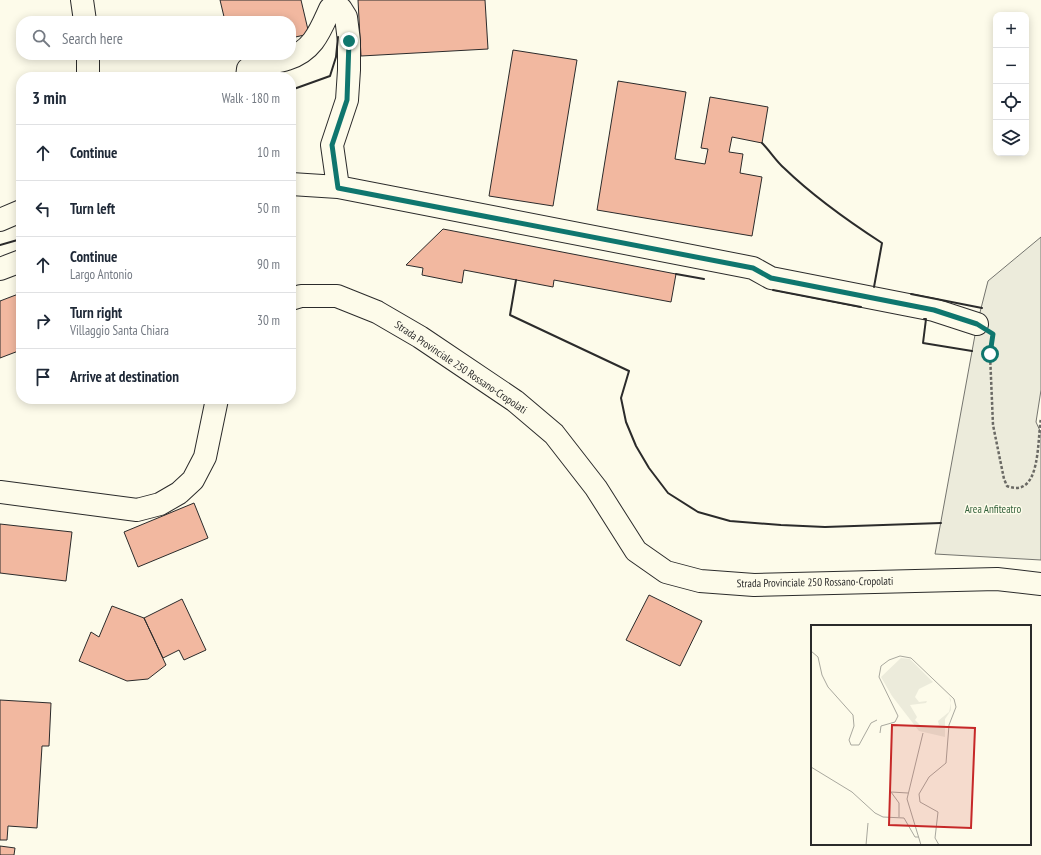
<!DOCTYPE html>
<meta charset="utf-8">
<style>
body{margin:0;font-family:"PT Sans Narrow",sans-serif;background:#f6f6f7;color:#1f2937}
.controls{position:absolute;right:12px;top:12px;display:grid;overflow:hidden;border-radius:8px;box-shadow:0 2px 10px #0003}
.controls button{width:36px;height:36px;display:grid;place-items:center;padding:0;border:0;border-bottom:1px solid #e0e1e3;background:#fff;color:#1f2937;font:20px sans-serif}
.stop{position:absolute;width:12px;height:12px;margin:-9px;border:3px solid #0f766e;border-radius:50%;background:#fff}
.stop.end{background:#0f766e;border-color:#fff;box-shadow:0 1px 4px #0008}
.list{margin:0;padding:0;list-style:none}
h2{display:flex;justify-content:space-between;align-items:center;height:52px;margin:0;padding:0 16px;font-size:17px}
h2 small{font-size:13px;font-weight:400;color:#747a83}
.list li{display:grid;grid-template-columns:26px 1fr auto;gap:12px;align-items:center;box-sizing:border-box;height:56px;padding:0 16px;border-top:1px solid #e0e1e3}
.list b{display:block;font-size:15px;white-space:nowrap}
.list p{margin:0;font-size:13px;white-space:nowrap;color:#747a83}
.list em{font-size:13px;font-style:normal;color:#747a83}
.icon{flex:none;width:22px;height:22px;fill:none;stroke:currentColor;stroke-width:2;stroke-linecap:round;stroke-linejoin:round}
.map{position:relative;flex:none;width:1041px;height:855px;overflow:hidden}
.search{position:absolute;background:#fff;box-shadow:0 2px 10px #0003;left:16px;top:16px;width:280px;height:44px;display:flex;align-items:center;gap:10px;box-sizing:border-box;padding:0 14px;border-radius:16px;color:#747a83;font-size:15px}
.panel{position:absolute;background:#fff;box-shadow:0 2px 10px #0003;left:16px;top:72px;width:280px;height:332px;border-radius:16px}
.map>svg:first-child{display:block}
.green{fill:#ecebdb;stroke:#74746e}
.building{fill:#f2b8a0;stroke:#2b2b2b}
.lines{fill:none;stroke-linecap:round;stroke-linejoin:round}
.minor-casing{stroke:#2b2b2b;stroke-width:24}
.major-casing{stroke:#2b2b2b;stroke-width:24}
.path{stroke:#6a6964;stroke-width:2.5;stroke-dasharray:3 2;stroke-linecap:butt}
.minor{stroke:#fdfbea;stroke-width:22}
.major{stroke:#fdfbea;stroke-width:22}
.wall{stroke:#2b2b2b;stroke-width:2}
.route{stroke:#0f766e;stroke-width:5}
.labels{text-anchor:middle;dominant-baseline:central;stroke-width:3;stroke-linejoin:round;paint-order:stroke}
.street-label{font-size:11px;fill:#2b2b2b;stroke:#fdfbea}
.park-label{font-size:11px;fill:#34623c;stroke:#fdfbea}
.inset-road{fill:none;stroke:#a9a89e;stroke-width:1}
.view{fill:#c62828;fill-opacity:0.15;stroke:#c62828;stroke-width:2}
.inset-edge{fill:none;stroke:#2b2b2b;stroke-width:2}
</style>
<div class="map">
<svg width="1041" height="855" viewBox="0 0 1041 855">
<rect width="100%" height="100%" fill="#fdfbea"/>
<path class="green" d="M1041 237V390L1036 422 1041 433V560L935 554 977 324 988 281Z"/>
<path class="building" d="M220 0H301L309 34 291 38V21H225Z
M358 0H485L488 49 361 56Z
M513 50 577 60 553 206 489 196Z
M618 81 686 92 675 159 705 164 708 149 701 148 710 97 768 107 762 143 732 137 729 152 743 154 740 173 762 177 752 236 597 210Z
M443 229 676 274 671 302 554 280 553 287 464 270 462 283 422 275 423 268 406 265Z
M21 293V350L0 358V301Z
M194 503 208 538 138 567 124 532Z
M0 524 72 532 66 581 0 573Z
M649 595 702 621 680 666 626 640Z
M182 599 206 650 184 660 179 650 163 658 144 618Z
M112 606 144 618 166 665 148 679 127 681 79 661 91 632 99 637Z
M0 700 51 703 49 746H42L37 828 8 826 7 840H0Z
M0 846 15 848 14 855H0Z"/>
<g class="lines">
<g class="minor-casing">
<path id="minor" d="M82 0 85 21
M88 55V77
M247 77 248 69C263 61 273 64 287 59 313 51 320 31 330 9H341L346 17 349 41V70L347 100 332 145 338 187
M291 184 338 187 753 268 771 278 934 310 977 324
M0 220 21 211
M0 269 21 261"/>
</g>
<g class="major-casing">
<path id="major" d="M291 299 301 296H337L377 312 420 337 515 401 554 434 596 488 636 551 666 572 700 581 754 585 997 579 1041 584
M0 492 137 510 160 504 179 493 193 480 205 457 217 399"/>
</g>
<path class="path" d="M991 347 990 354 993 425 1004 479 1007 486C1041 499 1037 442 1041 418"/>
<use href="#minor" class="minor"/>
<use href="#major" class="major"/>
<path class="wall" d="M291 90 330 76 336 57 338 37
M762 143C770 151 776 161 784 168 814 197 848 221 882 243L874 287
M0 245 21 239
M676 274 704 279
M516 280 510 315 629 371 621 398 626 422 636 446 649 468 668 493 698 512 730 521 781 525 825 527 941 523
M773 290 861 307
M911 294 982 308
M924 319H926L923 343 972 351"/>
</g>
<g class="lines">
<path class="route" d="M349 41 347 100 332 145 338 188 753 268 771 278 934 310 977 324 993 334 990 354"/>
</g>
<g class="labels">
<g class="street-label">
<text transform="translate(461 367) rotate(34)">Strada Provinciale 250 Rossano-Cropolati</text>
<text transform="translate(815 582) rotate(-1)">Strada Provinciale 250 Rossano-Cropolati</text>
</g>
<g class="park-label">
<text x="993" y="509">Area Anfiteatro</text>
</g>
</g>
<g transform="translate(811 625)">
<rect width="220" height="220" fill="#fdfbea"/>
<path d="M90 33 99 34 122 57 108 64 104 72 108 77 116 76 115 78 99 80 106 92 104 95 109 100 122 102 128 100 127 96 138 87 140 78 138 72 140 74V85L134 94V112L108 106 81 71 70 52Z" fill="#ecebdb"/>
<path class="inset-road" d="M0 26 7 32 11 50 17 62 42 90 43 101 38 115 40 120H48L60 98 66 95M69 108 70 101 84 97 87 91 68 52 70 41 78 35 89 31 100 33 143 74 145 82 138 100 135 138 118 152 108 169 109 177 127 187 124 213 128 220M0 142 41 167 64 188 72 192 93 193 104 212H108M88 192V178L80 167 97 168M55 220 57 198M110 220 96 174 112 108"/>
<path class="view" d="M81 100 164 103 160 203 78 200Z"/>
<rect width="220" height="220" class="inset-edge"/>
</g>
</svg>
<div class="controls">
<button>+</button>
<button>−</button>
<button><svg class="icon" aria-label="locate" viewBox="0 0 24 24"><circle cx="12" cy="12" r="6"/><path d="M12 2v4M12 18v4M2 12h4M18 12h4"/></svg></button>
<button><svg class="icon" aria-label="layers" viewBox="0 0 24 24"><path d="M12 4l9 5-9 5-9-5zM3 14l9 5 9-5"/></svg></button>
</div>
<div class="stop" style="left:990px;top:354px"></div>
<div class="stop end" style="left:349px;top:41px"></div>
<div class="search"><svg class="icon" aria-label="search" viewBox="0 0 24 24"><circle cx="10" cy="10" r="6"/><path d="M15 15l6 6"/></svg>Search here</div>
<section class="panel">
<h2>3 min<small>Walk · 180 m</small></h2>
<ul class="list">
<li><svg class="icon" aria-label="ahead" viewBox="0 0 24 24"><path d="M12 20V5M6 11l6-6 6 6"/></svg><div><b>Continue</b></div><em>10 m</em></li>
<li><svg class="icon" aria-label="left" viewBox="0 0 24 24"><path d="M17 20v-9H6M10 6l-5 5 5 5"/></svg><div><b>Turn left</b></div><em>50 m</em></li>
<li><svg class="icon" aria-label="ahead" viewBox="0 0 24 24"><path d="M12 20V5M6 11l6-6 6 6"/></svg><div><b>Continue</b><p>Largo Antonio</p></div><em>90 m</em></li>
<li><svg class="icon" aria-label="right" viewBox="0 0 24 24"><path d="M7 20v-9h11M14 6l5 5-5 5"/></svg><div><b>Turn right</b><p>Villaggio Santa Chiara</p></div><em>30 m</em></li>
<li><svg class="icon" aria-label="arrive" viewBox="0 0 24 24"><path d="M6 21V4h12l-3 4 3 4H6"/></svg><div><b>Arrive at destination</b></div></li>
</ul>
</section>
</div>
